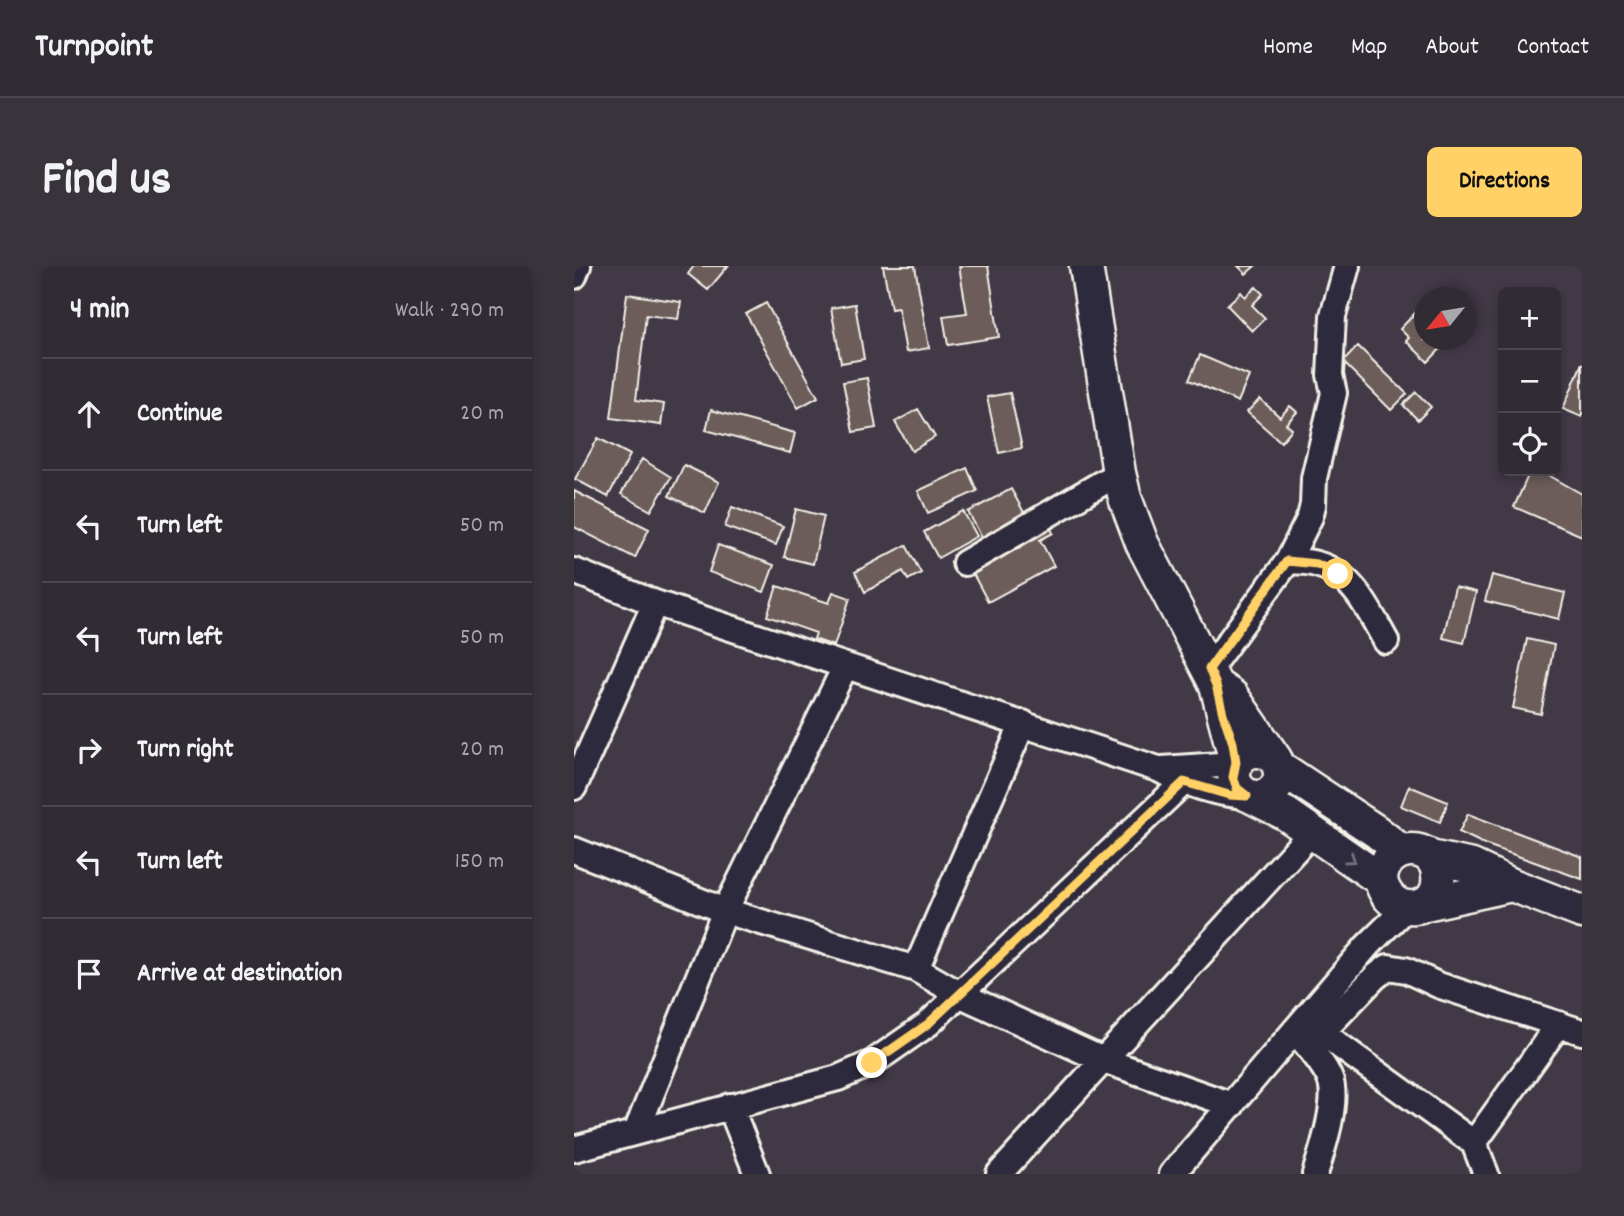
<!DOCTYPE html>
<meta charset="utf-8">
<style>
body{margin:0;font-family:Dekko,sans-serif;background:#39333c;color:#f1f3f6}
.controls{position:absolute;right:21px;top:21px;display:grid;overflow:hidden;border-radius:10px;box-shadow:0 4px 10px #0003}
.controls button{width:63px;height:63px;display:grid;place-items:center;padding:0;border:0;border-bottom:2px solid #4c474f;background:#312b34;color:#f1f3f6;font:35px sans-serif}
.compass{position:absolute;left:840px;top:21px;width:63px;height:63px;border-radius:50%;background:#312b34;box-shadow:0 4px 10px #0003;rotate:240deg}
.stop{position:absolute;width:21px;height:21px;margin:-16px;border:5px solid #ffd166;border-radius:50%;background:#fff}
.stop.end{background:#ffd166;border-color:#fff;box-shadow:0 2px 7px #0008}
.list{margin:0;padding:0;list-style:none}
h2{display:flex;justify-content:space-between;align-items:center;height:91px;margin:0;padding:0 28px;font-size:30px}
h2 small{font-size:23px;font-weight:400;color:#a8a7ac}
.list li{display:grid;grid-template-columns:46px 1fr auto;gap:21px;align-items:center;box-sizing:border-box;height:112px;padding:0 28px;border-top:2px solid #4c474f}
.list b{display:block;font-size:26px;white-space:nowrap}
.list em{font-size:23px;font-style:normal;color:#a8a7ac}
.icon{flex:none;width:38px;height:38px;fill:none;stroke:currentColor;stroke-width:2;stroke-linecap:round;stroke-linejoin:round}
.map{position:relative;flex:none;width:1008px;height:908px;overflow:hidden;border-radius:10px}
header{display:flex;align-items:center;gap:42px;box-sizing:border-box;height:98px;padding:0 35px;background:#312b34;border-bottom:2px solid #4c474f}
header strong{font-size:33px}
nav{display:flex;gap:38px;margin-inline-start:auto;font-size:24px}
.intro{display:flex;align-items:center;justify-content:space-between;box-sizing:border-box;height:168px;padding:0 42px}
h1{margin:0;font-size:49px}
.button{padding:18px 32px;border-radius:10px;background:#ffd166;color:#111;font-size:24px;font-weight:700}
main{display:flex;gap:42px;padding:0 42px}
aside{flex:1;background:#312b34;border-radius:10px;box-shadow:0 4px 10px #0003}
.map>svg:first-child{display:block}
.building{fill:#6c5c5a;stroke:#f4f1e8;stroke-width:2}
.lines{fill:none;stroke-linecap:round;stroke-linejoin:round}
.minor-casing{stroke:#f4f1e8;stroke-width:30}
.major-casing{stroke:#f4f1e8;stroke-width:37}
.minor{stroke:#2f2a3d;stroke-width:24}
.major{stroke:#2f2a3d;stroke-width:32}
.oneway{stroke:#747079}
.route{stroke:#ffd166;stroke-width:9}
</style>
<header>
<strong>Turnpoint</strong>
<nav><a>Home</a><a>Map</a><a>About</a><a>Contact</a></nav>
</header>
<div class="intro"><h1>Find us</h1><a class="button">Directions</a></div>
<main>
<aside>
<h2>4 min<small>Walk · 290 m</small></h2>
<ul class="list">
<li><svg class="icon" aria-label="ahead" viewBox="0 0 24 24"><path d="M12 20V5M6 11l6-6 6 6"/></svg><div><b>Continue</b></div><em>20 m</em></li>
<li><svg class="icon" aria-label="left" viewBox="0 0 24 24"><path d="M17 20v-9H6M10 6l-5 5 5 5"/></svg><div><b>Turn left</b></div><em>50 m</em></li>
<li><svg class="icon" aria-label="left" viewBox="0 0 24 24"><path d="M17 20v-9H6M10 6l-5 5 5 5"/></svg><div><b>Turn left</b></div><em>50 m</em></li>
<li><svg class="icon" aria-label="right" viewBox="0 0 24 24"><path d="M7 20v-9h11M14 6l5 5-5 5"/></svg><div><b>Turn right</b></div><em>20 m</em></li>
<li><svg class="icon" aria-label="left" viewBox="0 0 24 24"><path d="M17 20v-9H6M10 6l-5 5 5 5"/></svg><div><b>Turn left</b></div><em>150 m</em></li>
<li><svg class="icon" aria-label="arrive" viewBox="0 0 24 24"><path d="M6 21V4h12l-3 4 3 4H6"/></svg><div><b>Arrive at destination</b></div></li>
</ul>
</aside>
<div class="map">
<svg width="1008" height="908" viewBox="0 0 1008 908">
<rect width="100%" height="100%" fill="#413946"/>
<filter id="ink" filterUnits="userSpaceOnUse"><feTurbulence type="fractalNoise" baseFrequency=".0143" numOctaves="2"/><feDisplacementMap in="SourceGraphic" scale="14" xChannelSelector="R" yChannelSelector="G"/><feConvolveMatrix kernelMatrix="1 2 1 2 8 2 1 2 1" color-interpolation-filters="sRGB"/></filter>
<g filter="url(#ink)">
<path class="building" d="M120 0H154L134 24 114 8Z
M309 0H341L355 82 332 86 324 42 317 43Z
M385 0H414L425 71 374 79 369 50 393 47Z
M664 0H681L672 8Z
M682 21 689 28 678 39 691 52 678 65 653 39 667 26 671 31Z
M53 28 107 36 104 53 72 49 62 134 90 138 87 159 37 152Z
M192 37 244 131 224 142 172 48Z
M281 38 290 93 267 97 257 42Z
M845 43 850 48V74H875L854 96 832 75 835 72 826 63Z
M784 80 833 128 817 144 769 96Z
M626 89 675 110 664 136 615 114Z
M1008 97V151L989 143Z
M293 112 302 162 279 166 269 116Z
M842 126 857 141 844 154 829 139Z
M436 127 448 182 425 187 413 131Z
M686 133 706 151 716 140 723 146 712 158 718 163 707 176 673 146Z
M344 143 361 171 338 185 321 156Z
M137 144 221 167 216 187 132 164Z
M24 172 56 189 34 231 1 213Z
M68 193 97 211 77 245 47 228Z
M110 199 145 216 131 247 95 230Z
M393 202 403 225 354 247 344 225Z
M956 205H967L1008 228V270L940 241Z
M437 223 452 250 409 273 394 246Z
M0 225 75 263 61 292 0 261Z
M158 241 209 260 202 279 151 261Z
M222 243 250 250 239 298 210 291Z
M389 245 403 270 364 292 350 266Z
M472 253 479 267 466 274 480 300 414 336 397 304Z
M144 279 200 299 190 326 135 306Z
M332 279 347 307 334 314 329 305 291 326 281 306Z
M918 309 991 327 985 353 911 335Z
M203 320 255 337 259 326 276 332 260 380 240 373 242 367 193 350Z
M881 321 902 326 890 377 869 372Z
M953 373 980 379 967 448 939 442Z
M835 520 874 536 866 556 827 540Z
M894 548 1008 591V613L910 578 885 566Z"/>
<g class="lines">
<g class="minor-casing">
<path id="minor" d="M0 10 4 0
M714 295C723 296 733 295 742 298 779 307 795 345 812 375
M391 297 545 207
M0 305 81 337 584 503C612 518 641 528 673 530
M635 403 714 295 736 251 739 239 740 212 760 127 756 109 759 50 773 0
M588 503 661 498
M0 521 81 337
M0 584 151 645 342 703 387 729 529 794 658 839
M342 703 449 457
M736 756 766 780 900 877 912 908
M721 764C732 779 749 796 756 813 765 835 748 885 741 908
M748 766 801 711 814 701 832 704 864 719 1008 766
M156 840 183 908
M63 864 151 645 271 401
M900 877 985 758
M0 883 264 812 298 797 354 758 610 516
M425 908 738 566
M598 908 793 680 832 642"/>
</g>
<g class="major-casing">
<path id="major" d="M512 0 545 207 551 232 568 277 642 419 662 496
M643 420 658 430 702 494
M660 508a23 23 0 1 1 46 0a23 23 0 1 1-46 0Z
M705 501 803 566 827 585
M678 531 712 548 807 614C815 654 869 648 864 609 861 573 809 577 807 614
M856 591 898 600 938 619 1008 646
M852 638 938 619"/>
</g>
<use href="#minor" class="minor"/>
<use href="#major" class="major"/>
</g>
<defs><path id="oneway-chevron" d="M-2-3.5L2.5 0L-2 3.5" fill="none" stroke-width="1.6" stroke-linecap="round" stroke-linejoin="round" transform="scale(1.75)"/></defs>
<use class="oneway" href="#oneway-chevron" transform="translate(777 593) rotate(35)"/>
</g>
<g class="lines" filter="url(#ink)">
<path class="route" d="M298 797 354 758 610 516 655 529 673 530 663 522 659 511 662 496 659 477 649 448 642 419 635 403 713 295 743 298 764 308"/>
</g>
</svg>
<div class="controls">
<button>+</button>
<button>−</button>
<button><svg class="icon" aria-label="locate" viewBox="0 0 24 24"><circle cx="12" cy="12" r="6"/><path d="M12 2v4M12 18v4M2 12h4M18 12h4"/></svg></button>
</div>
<svg class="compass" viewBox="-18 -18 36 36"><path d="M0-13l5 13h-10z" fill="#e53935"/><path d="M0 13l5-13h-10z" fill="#a8a7ac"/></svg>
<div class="stop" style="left:764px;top:308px"></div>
<div class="stop end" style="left:298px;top:797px"></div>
</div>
</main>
